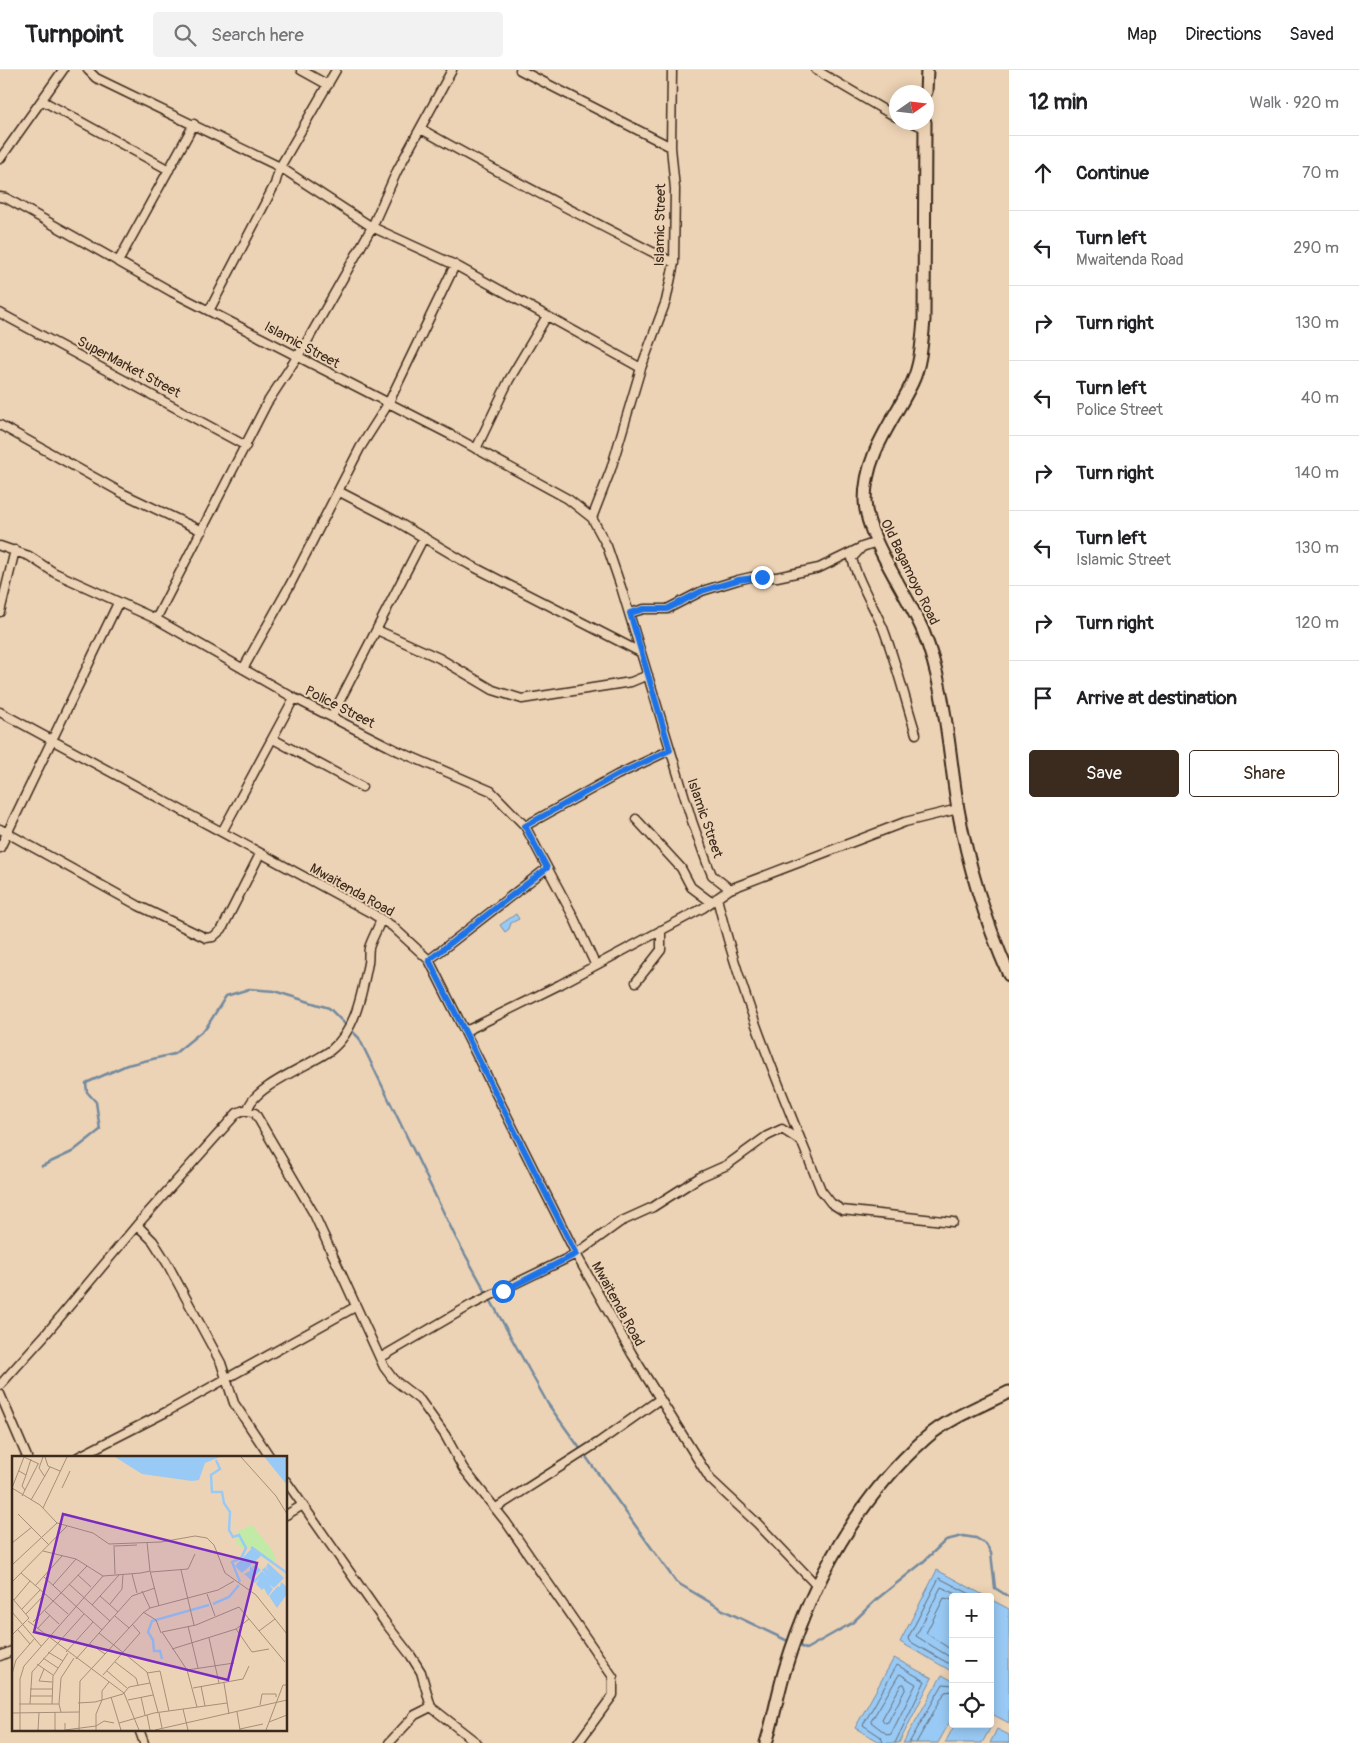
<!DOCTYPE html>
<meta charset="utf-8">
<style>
body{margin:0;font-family:Pangolin,sans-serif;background:#f2f2f2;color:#202124}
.controls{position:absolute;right:15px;bottom:15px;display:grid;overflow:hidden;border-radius:5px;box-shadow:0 2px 12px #0003}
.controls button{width:45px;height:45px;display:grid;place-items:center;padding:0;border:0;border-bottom:1px solid #e0e0e0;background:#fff;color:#202124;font:25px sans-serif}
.compass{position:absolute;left:889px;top:15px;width:45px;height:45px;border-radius:50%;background:#fff;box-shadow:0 2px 12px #0003;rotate:76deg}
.stop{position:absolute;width:15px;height:15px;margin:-11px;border:4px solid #1a73e8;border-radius:50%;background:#fff}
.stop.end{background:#1a73e8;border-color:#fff;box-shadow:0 1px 5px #0008}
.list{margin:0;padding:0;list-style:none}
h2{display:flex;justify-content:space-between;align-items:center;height:65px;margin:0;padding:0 20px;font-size:21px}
h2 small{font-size:16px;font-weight:400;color:#757577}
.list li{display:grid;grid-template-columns:32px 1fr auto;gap:15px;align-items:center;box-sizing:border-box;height:75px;padding:0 20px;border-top:1px solid #e0e0e0}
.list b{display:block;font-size:19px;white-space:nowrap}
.list p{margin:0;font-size:16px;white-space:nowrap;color:#757577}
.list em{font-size:16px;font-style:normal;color:#757577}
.actions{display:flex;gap:10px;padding:15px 20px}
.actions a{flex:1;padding:11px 0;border:1px solid #3b2a1e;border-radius:5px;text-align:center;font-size:18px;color:#3b2a1e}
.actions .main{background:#3b2a1e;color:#fff}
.icon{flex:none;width:28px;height:28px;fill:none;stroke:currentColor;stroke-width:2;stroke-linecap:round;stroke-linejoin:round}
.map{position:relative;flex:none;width:1009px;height:1673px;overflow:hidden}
header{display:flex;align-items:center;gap:30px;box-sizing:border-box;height:70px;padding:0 25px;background:#fff;border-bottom:1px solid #e0e0e0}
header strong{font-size:24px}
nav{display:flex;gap:28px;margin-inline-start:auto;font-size:18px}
.search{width:350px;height:45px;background:#f2f2f2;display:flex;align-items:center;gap:12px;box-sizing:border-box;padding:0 18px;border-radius:5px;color:#757577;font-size:19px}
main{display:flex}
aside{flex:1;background:#fff}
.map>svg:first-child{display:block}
.water{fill:#99caf5;stroke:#738a9f}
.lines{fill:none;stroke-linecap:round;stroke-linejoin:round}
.shore{stroke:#616a74;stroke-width:1}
.stream{stroke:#738a9f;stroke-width:2.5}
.street-casing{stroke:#3b2a1e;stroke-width:11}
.secondary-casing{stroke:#3b2a1e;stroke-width:15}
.street{stroke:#edd3b5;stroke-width:8}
.secondary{stroke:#edd3b5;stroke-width:11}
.route{stroke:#1a73e8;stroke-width:6}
.labels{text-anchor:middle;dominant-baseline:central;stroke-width:4;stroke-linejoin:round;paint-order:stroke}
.street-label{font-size:14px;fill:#3b2a1e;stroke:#edd3b5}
.inset-river{fill:none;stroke:#99caf5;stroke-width:2.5}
.inset-road{fill:none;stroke:#a68f79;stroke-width:1}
.view{fill:#7b2cbf;fill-opacity:0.15;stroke:#7b2cbf;stroke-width:2.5}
.inset-edge{fill:none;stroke:#3b2a1e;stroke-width:2.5}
</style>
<header>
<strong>Turnpoint</strong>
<div class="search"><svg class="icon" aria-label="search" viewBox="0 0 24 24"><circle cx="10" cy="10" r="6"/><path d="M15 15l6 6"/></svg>Search here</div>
<nav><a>Map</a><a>Directions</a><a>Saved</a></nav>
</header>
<main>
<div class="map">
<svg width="1009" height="1673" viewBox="0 0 1009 1673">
<rect width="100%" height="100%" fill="#edd3b5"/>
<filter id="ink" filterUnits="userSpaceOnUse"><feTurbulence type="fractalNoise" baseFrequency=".02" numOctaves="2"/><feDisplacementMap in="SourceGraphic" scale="10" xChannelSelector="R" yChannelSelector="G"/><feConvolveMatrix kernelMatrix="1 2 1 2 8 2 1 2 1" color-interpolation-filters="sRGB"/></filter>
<g filter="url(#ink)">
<path class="water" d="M516 844 519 849 511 853 509 859 505 862 500 855Z
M937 1500 987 1527H953V1602L900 1572Z
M990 1529 1009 1539V1653L990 1643Z
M894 1588 932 1608 899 1673H882L855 1658Z
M942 1605 953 1611V1646L938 1673H903Z
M955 1654H989L992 1655 982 1673H945Z
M997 1659 1009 1665V1673H990Z"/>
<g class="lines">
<path class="shore" d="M953 1530 944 1528 926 1563 953 1581
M953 1589 916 1566 941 1517 963 1527
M953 1596 909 1571 908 1568 939 1508 976 1527
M900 1604 916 1614 891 1664 888 1665 871 1652Z
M904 1614 906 1618 888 1652 885 1653 882 1649 901 1615Z
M883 1673 881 1667 863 1655 897 1595 925 1611 895 1673
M909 1673 943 1614 953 1615
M916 1673 945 1622 953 1621"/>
<path class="stream" d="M351 960 359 968 456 1168 548 1334 676 1512 723 1540 790 1572
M42 1096 72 1082 100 1060 96 1032 87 1022 86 1013 127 995 174 984 206 958 226 926 249 919 274 921 329 938 347 956
M797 1575 806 1579 852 1553 877 1529 922 1493 946 1470 963 1466 976 1468 986 1474 991 1483 995 1518 1009 1527"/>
<g class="street-casing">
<path id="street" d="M88 0 96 8 280 97 372 157 455 195 641 298
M301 0 328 15
M520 0 671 77
M672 0 671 77 675 119 674 193 666 231 641 298 611 399 592 448 607 476 621 517 692 751 707 793 712 805 730 819 905 752 958 739
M816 0 896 47
M43 31 169 100
M911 52 925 58
M421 59C504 106 589 150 674 193
M0 89 63 0
M0 127 6 128 172 222 451 365 568 429 592 448
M118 192 194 54
M209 241 275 114 280 97 336 0
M0 243 246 376
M0 355 124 424 202 461
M476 379 509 310 547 246
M338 421 394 450 470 495 640 582
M877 472 862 477 852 488C856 508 874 537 883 558 896 592 905 629 916 664
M0 476 29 486 55 503 156 549 294 628 398 681 491 721 525 756 572 844 595 894
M0 542 15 480
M630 543 644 539H667L702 521 738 510 751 507H777L819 498 862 477
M156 549 267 333 305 275 372 157 397 101 452 0
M377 560 439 588 493 620 522 629 631 612 648 605
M243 599 290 515 360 378 388 334 455 195
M0 642 373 844 392 856 429 890 576 1184 632 1284 710 1409 757 1453 817 1516
M332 646 424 467
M273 669 362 717
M636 749 681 798 691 817 711 832
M525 756 617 705 670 680
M0 759 139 836 206 868 213 867 222 859 260 784
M222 762 294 628
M0 778 118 533
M717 828C741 928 783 1025 821 1120L831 1133 842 1140 953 1152
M429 890 547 798
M636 912 661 880V860
M464 960 470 959 559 915 703 838 730 819
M248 1040C251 1017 315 993 331 980 356 960 362 923 368 893 369 888 368 882 369 878 372 868 378 859 381 849
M137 1155 153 1171 167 1193 221 1293 234 1333 270 1387
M380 1288 471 1235 576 1184 620 1152 653 1137 700 1107 727 1095 767 1066 782 1059 802 1072
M0 1315 45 1265 137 1155 237 1043 244 1040 255 1043 314 1144 384 1297 393 1309 420 1330 445 1365 463 1398 506 1452 613 1607V1625L578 1673
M0 1324 27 1387
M78 1387 168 1341 355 1237
M286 1411 384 1551 411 1586 421 1602 431 1637 477 1673
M496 1438 599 1372 660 1329
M286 1445 303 1435
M0 1586 14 1580
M139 1659 144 1673
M389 1673 415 1645 431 1637"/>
</g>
<g class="secondary-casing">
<path id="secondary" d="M926 22 927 0
M925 52 924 250C922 271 921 294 912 313 892 354 865 383 865 431 866 468 908 525 923 561 946 618 948 679 958 739 968 795 986 852 1009 905
M766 1673C774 1648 778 1621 786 1596 812 1511 859 1427 926 1368 947 1349 983 1335 1009 1322"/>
</g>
<use href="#street" class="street"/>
<use href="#secondary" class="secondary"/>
</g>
</g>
<g class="lines" filter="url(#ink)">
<path class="route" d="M503 1221 576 1184 429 890 547 798 525 756 617 705 670 680 630 543 644 539H667L702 521 738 510 762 507"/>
</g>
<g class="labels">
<g class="street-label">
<text transform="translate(660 155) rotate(-89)">Islamic Street</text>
<text transform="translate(302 275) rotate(28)">Islamic Street</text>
<text transform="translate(129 297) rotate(28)">SuperMarket Street</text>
<text transform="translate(910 502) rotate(64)">Old Bagamoyo Road</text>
<text transform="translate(340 637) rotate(27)">Police Street</text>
<text transform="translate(705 748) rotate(71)">Islamic Street</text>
<text transform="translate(352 820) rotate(29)">Mwaitenda Road</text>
<text transform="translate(618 1234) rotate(61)">Mwaitenda Road</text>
</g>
</g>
<g transform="translate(12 1386)">
<rect width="275" height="275" fill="#edd3b5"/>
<path d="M240 69 260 94 264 104 259 107 242 91 227 92V87L224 91 225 76Z" fill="#c0eaa6"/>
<path d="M103 1H208L193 7 187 24 180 25 130 18ZM252 1H275V29L254 3ZM240 92 249 100 230 117 223 110ZM256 107 272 122 262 132 257 128 261 133 256 140 252 132 250 134 244 128 248 122 243 127 241 125 250 115 255 120 250 114 253 111 258 116 254 111ZM243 108 249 114 239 124 232 118 238 115V110L245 116 240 111ZM269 126 275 131V138L265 152 257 140 266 130 268 131Z" fill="#99caf5"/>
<path class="inset-river" d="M204 4 208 13 199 19 200 36H210L212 47 218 56 217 74 221 81 227 79 234 92 229 102 220 106 228 126M239 91 275 117M201 148 217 141 227 129M150 203 148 195H142L141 184 136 176 140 165 197 149"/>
<path class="inset-road" d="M12 1 27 8M31 1 27 12 33 21M33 1 36 10 48 15M229 1 264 40 275 58M7 15 14 19 10 30 13 34M14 19 19 3M0 32 28 49 45 67 81 77 97 88 149 86 183 80 195 82 202 89 213 117 244 139 275 178M0 32 12 1M50 32 58 15M10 40 26 8M19 44 38 11M31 52 55 1M6 58 37 89M0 87 20 71M102 89 103 118M103 90 125 89M31 95 64 103 91 120 129 117 138 115 135 86M0 109 45 67M169 114 182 169M138 115 147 150M139 116 176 113 183 98M9 117 56 158M120 118 125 137M66 119 79 131M32 121 90 174M0 126 55 70M57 128 98 165M41 129 64 103M23 130 50 100M130 135 138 152M195 138 203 160M88 140 106 156M0 142 17 162 0 179M2 144 18 125M98 148 110 133 111 118M80 149 107 119M10 153 28 134M33 155 47 168M0 156 29 190M131 156 144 164 149 177M14 158 33 138M103 160 117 172M16 165 112 237M21 166 75 110M176 170 186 212M26 172 38 159M224 173 240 196 257 193M6 174 18 188M247 175 263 163M87 177 135 216 146 256M197 182 207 227M78 188 93 198M160 193 224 173 237 163M36 196 51 205M54 196 81 166M31 202 46 212M64 203 120 140 143 132M103 206 124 222 126 229M25 208 41 219M32 213 27 225 40 226M175 214 222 207M95 215 115 232M135 217 148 215 157 255M0 218 4 204 23 182M91 219 128 177 120 168M212 227 217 258M189 230 193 250M181 232 231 223 237 210M18 233H40M112 237 127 274M18 240H40M99 241 109 274M129 241 133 259M90 244V235L97 226M116 244 141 239M66 247 83 246 111 238 117 231 138 227M7 248H47L49 256M18 248 20 216 72 158M40 248 41 220 56 197M47 248 49 222 62 202M248 249 250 238H264V241M185 251 175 214 150 176 184 169 227 151 273 206M171 253 176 274M225 256 228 274M0 257 67 256M147 257 150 272M135 259 138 274M257 266 275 259M53 267V274L84 270 92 265 102 267M107 267 142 257 215 247M228 273 251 268M8 274V223L12 210 91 120M26 274 27 257M43 274V256M67 274 68 225 131 157 138 152 206 134 222 125M84 274V258L90 244M143 274 275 244M254 274 271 229H275"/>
<path class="view" d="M51 58 245 107 216 224 22 176Z"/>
<rect width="275" height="275" class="inset-edge"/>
</g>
</svg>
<div class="controls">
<button>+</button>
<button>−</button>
<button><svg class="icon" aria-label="locate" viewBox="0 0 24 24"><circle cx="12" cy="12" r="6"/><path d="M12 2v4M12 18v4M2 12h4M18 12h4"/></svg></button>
</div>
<svg class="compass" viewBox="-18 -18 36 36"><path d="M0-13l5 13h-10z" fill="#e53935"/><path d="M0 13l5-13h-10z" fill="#757577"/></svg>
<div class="stop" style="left:503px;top:1221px"></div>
<div class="stop end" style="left:762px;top:507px"></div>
</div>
<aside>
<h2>12 min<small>Walk · 920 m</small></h2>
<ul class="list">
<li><svg class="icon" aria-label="ahead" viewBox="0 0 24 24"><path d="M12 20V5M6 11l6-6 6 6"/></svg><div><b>Continue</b></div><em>70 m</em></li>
<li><svg class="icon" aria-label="left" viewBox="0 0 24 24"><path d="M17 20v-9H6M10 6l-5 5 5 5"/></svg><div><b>Turn left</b><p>Mwaitenda Road</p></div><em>290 m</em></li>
<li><svg class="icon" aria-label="right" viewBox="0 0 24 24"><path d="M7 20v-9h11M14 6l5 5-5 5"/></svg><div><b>Turn right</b></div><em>130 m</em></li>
<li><svg class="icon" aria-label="left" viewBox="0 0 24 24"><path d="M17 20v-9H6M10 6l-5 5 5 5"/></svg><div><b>Turn left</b><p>Police Street</p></div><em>40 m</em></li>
<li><svg class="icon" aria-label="right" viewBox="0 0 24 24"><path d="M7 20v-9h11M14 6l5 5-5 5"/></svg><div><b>Turn right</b></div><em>140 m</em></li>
<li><svg class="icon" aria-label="left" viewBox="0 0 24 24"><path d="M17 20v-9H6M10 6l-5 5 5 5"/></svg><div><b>Turn left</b><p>Islamic Street</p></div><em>130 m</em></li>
<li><svg class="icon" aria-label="right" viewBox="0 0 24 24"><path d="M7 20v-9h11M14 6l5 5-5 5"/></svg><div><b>Turn right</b></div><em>120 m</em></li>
<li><svg class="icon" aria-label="arrive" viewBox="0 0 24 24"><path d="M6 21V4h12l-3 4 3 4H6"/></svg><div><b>Arrive at destination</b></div></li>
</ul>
<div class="actions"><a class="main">Save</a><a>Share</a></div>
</aside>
</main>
